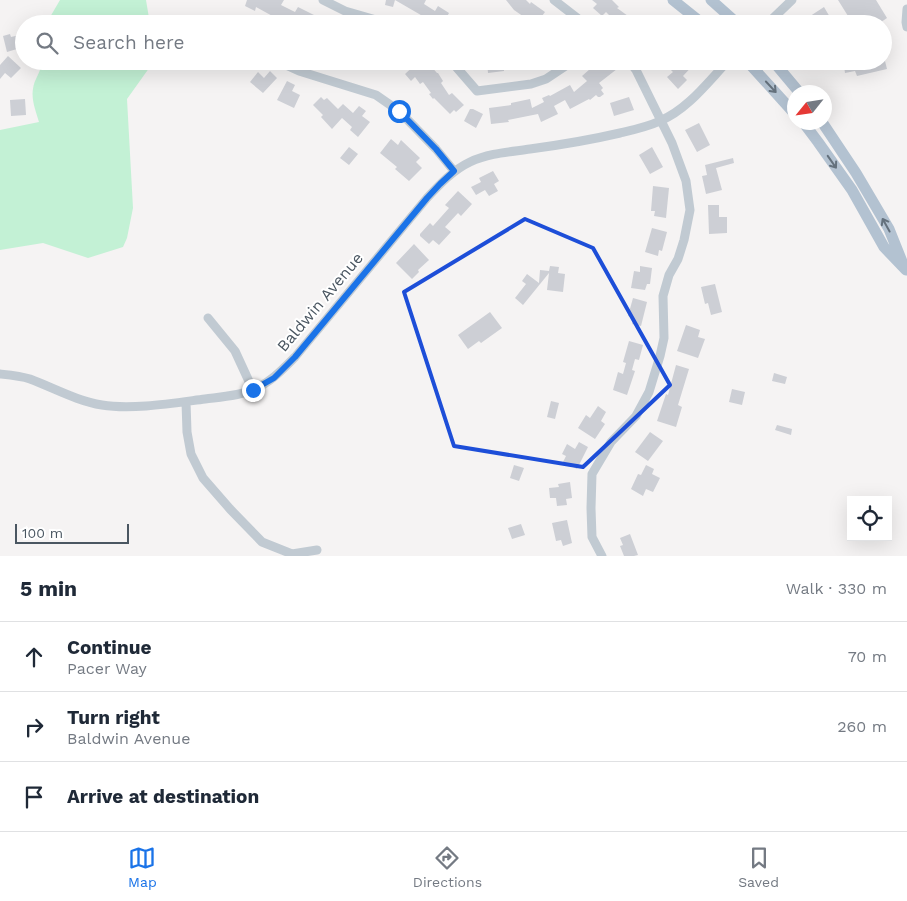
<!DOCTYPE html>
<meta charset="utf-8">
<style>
body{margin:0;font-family:"Work Sans",sans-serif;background:#f6f6f7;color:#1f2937}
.controls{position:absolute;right:15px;bottom:15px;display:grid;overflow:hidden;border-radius:0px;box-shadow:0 5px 20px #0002}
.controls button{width:45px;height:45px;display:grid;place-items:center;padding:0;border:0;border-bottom:1px solid #e0e1e3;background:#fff;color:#1f2937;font:25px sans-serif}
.compass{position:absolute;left:787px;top:85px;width:45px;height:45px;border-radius:50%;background:#fff;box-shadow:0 5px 20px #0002;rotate:240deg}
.scale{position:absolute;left:15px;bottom:12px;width:114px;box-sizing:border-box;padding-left:5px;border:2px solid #4a5661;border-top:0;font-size:14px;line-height:18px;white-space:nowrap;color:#4a5661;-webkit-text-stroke:4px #fff;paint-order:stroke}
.stop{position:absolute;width:15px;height:15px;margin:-11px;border:4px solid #1a73e8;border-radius:50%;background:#fff}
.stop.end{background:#1a73e8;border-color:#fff;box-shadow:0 1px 5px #0008}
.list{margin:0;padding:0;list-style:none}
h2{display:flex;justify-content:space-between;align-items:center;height:65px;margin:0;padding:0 20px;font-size:21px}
h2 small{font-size:16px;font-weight:400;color:#747a83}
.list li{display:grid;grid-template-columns:32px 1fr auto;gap:15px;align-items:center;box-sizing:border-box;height:70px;padding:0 20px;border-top:1px solid #e0e1e3}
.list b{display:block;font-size:19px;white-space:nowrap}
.list p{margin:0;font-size:16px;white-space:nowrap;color:#747a83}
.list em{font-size:16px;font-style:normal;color:#747a83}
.icon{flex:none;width:28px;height:28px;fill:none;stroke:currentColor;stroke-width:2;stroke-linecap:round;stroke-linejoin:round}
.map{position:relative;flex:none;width:907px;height:556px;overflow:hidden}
.search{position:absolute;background:#fff;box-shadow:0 5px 20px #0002;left:15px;right:15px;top:15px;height:55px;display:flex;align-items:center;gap:12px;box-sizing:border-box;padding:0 18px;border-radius:28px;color:#747a83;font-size:19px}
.sheet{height:275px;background:#fff}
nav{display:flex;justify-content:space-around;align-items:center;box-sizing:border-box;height:70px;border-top:1px solid #e0e1e3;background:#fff;font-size:14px;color:#747a83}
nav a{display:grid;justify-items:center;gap:2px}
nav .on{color:#1a73e8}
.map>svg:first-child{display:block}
.green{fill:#c3f1d5}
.building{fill:#cdcfd5}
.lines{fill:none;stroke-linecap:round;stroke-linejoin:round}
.minor{stroke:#c1cad2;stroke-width:9}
.major{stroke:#b3c2d1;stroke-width:11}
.oneway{stroke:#64717d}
.route{stroke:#1a73e8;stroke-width:6}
.marked{fill:none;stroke:#1d4ed8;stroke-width:4;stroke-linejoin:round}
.labels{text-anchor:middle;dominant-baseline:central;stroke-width:4;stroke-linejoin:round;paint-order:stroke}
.street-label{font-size:16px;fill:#4a5661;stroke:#fff}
</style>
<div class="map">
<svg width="907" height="556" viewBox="0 0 907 556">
<rect width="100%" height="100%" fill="#f5f3f3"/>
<path class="green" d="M60 0H146L150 24H46Z
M42 61H152V64L127 99 133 208 127 238 123 247 88 258 43 243 0 250V130L39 122C36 112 31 99 33 89 34 79 41 73 42 61Z"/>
<path class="building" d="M247 0H284L281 5 295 12 298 7 318 17 314 24H287L256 7 255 11 245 6Z
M386 0H426L424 4 435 11 438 6 449 13 443 24H433L425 19 426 18 395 0 393 7 385 5Z
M506 0H526L530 4 531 2 545 12 536 24H524L527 19 514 10Z
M592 0H612L619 7 617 8 639 24H618L606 12 602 16 593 8 597 4Z
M838 0H876L887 18 878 24H853Z
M824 7 834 24H798Z
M10 34 11 37 24 34V43L19 44 20 48 7 52 3 36Z
M8 56 21 68 11 78 5 73 0 79V65Z
M487 61H516V63L504 67V71L488 73Z
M599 61H610L617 69 599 83 603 88 601 90 604 94 600 97H598L596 95 590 100 589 99 570 109 565 100 554 106 558 114 541 122 538 114 508 120 509 122 491 124 489 108 511 105V103L530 99 532 108 544 102 542 98 549 95 550 96 570 85 574 92 587 81 582 76Z
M662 61H697L683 76 687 80 678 89 667 77 673 72Z
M852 61H885L887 69 857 76 855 71 845 73 844 66 853 64Z
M418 62 425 69 430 65 437 73H438L443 81 441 83 449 95 452 93 464 105 456 112 454 110 450 114 434 98 433 99 429 94 431 93 423 82 420 84 415 77 411 81 405 74Z
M270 71 277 78 263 93 250 82 258 72 264 78Z
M287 81 295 85 292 91 300 95 294 108 277 100Z
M321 97 324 100 327 98 338 109 343 104 353 113 359 106 366 111 362 116 370 122 358 137 350 130 352 127 342 118 332 129 321 117 323 115 313 105Z
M629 97 634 110 614 116 610 103Z
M25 99 26 115 11 116 10 100Z
M470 109H473L483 114 476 128 464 121Z
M699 123 710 145 697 152 685 130Z
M391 139 398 145 401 140 420 158 416 162 422 168 409 181 395 169 397 167 380 153Z
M349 147 358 154 349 165 340 158Z
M652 147 663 167 650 174 639 155Z
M733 158 734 163 716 168 722 190 706 194 702 176 707 175 705 165Z
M493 171 499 181 494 184 498 191 489 196 485 190 476 195 471 187 481 182 479 178Z
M653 186 669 188 666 218 654 216 655 211H651Z
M458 191 472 204 461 216 458 213 445 227 451 232 439 245 433 240 429 244 420 236V234L430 223 433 226 449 208 445 205Z
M708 205H719V217H727V233L709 234Z
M652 228 667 232 662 251 659 250 658 256 645 252Z
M414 244 429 260 418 270 419 272 412 279 396 263Z
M550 266 559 267 558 273 565 274 563 292 547 290 549 273 523 305 515 298 526 284 522 281 527 274 539 283 540 270 549 271Z
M640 266 652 268 650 284H647L645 290 631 288 634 271 640 272Z
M715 284 722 312 711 315 708 303 705 304 701 287Z
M633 298 647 302 641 326 632 324 634 318 628 316Z
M490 312 502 328 481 343 479 341 468 349 458 335Z
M686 325 700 330 698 337 705 339 698 358 677 351Z
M629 341 643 345 639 360 635 359 632 370 635 371 627 395 613 390 618 372 623 374 626 363 623 362Z
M676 365 689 369 678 405 682 407 676 427 657 421 666 394 668 395Z
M774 373 787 377 785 384 772 381Z
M732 389 745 392 742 405 729 402Z
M551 401 559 403 555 419 547 417Z
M598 406 606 412 601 421 605 424 595 439 578 428 586 415 590 418Z
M777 425 792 429 791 435 775 430Z
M650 432 663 441 648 461 635 452Z
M579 442 588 447 577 469 563 462 566 456 562 454 567 444 575 449Z
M514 465 524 468 519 481 510 478Z
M646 465 654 469 652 474 660 478 653 492 646 489 643 496 631 489 638 474 641 475Z
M570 482 572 498 566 499 567 505 557 506 556 498H550L549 488 559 487 558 484Z
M567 520 572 543 563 546 561 540 556 541 552 523Z
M521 524 525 535 512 539 508 528Z
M630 534 638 555 634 556H624L620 546 623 545 620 538Z"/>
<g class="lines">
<path class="minor" d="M323 0 345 11 390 24
M554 0 585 24
M907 9 906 22 907 27
M767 24 792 0
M277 61 299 71 376 95 399 111 436 149 454 171
M451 61 477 91 531 84 546 79 573 61
M208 318 235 351 253 390
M0 374C10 375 21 376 30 379 54 388 77 401 102 405 132 410 174 403 205 399 221 397 238 396 253 390 271 382 282 370 295 357L427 198C440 184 453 170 470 162 489 153 510 152 530 149 560 145 590 140 620 133 633 130 647 127 660 121 688 109 707 83 728 61
M186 402 187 432 191 454 203 478 230 509 262 542 292 554 317 550
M602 556 592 537 591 508 592 474 611 442 636 416 649 392 660 356 664 338 663 296 669 275 678 259 684 240 690 210 686 181 672 143 636 70 629 61"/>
<path class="major" d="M673 0 703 24
M711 0 738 24
M747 61 794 113
M773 61 799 92
M803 122 818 142 852 190 884 247 906 270
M822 122 856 173 889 229 903 264"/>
</g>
<defs><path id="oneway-shaft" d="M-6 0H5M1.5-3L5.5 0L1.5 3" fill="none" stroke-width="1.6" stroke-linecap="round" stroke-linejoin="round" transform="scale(1.25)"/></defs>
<g class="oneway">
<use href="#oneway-shaft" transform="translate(771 87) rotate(47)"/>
<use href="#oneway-shaft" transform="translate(832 162) rotate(55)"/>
<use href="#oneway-shaft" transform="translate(886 225) rotate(-119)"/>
</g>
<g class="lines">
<path class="route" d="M253 390 274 378 295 357 427 198 440 184 454 171 436 149 399 111"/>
</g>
<path class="marked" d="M525 219 593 248 670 385 583 467 454 446 404 292Z"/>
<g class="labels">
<g class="street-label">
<text transform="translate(320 302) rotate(-50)">Baldwin Avenue</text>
</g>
</g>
</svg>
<div class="controls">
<button><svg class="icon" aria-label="locate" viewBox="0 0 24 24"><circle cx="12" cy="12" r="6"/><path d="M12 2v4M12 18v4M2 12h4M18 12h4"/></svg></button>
</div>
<svg class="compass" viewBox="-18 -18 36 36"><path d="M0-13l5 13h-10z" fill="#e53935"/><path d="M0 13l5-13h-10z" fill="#747a83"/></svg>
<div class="scale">100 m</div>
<div class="stop" style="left:399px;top:111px"></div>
<div class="stop end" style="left:253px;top:390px"></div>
<div class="search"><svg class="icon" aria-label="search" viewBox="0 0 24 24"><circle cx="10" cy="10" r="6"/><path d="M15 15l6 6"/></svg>Search here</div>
</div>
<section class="sheet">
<h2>5 min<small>Walk · 330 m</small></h2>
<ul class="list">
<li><svg class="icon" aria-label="ahead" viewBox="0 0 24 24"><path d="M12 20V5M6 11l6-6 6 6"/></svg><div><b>Continue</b><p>Pacer Way</p></div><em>70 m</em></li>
<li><svg class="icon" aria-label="right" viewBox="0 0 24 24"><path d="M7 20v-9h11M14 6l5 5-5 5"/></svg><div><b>Turn right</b><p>Baldwin Avenue</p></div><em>260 m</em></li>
<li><svg class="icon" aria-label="arrive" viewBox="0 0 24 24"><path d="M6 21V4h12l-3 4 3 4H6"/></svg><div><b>Arrive at destination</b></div></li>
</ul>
</section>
<nav>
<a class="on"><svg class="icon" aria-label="map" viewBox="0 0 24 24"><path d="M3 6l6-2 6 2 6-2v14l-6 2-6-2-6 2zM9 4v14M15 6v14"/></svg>Map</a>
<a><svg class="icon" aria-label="directions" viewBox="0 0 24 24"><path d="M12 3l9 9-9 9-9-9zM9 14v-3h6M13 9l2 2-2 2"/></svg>Directions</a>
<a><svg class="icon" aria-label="saved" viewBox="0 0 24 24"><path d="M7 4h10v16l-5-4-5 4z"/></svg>Saved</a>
</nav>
